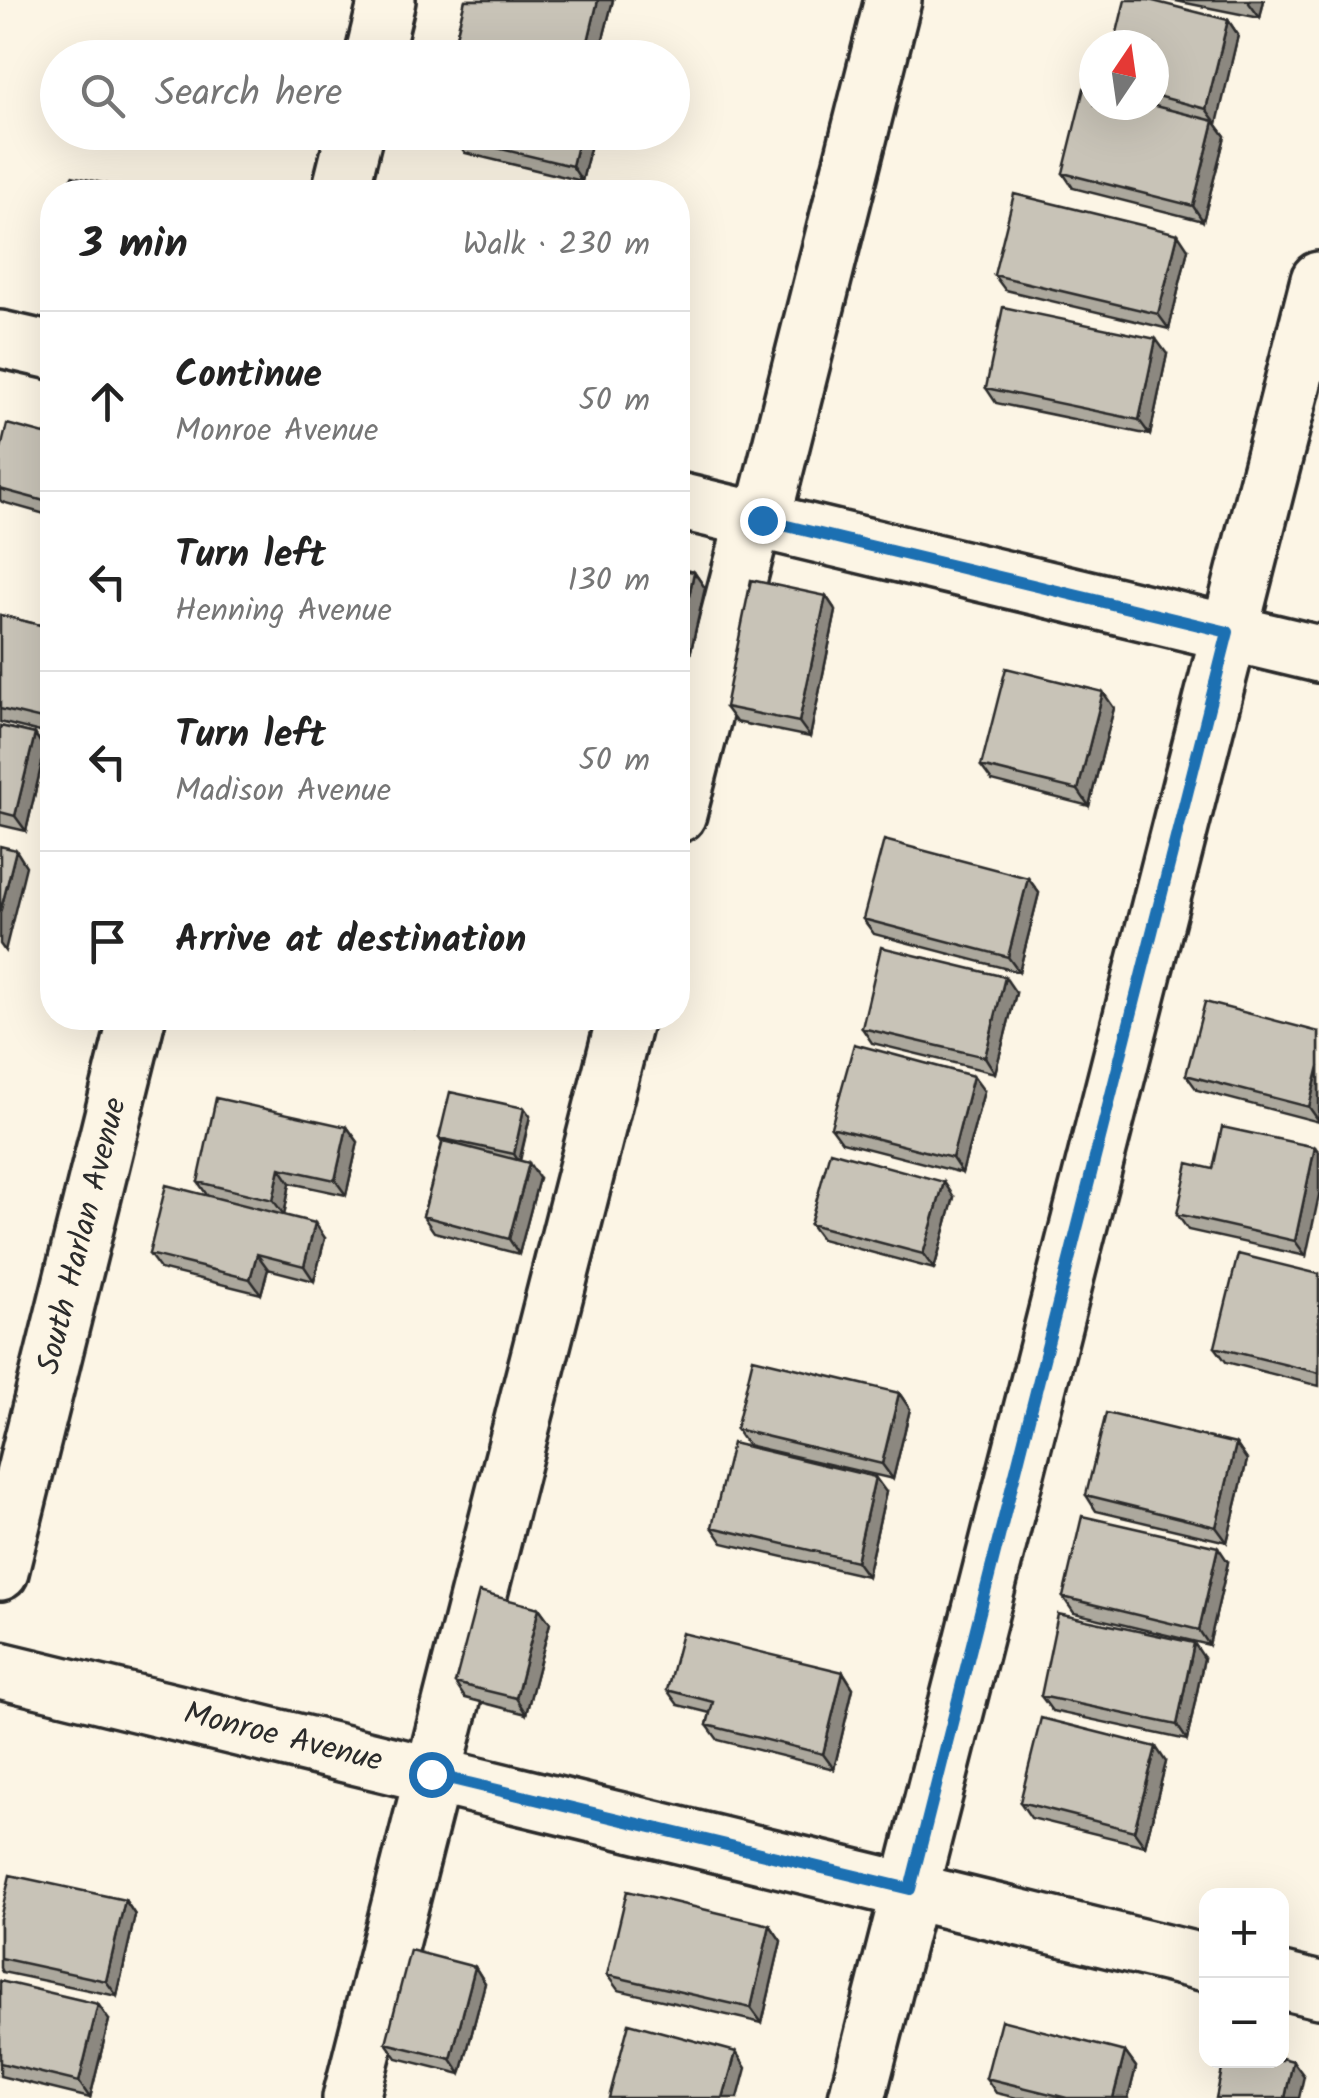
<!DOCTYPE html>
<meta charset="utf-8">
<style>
body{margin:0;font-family:Kalam,sans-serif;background:#f6f6f6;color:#222}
.controls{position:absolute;right:30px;bottom:30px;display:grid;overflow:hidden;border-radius:20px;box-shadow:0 10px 40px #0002}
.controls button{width:90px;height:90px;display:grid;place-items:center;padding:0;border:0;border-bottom:2px solid #e0e0e0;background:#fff;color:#222;font:50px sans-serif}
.compass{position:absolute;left:1079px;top:30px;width:90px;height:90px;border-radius:50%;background:#fff;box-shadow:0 10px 40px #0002;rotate:13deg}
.stop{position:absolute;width:30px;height:30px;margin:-22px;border:8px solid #1f6fb2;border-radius:50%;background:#fff}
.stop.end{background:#1f6fb2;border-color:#fff;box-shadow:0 2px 10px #0008}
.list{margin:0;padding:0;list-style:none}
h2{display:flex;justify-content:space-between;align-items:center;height:130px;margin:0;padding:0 40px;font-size:42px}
h2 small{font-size:32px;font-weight:400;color:#767676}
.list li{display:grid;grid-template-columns:65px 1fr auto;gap:30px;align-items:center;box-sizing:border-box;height:180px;padding:0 40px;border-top:2px solid #e0e0e0}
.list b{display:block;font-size:38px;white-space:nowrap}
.list p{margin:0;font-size:32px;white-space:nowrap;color:#767676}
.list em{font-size:32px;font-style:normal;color:#767676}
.icon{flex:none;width:55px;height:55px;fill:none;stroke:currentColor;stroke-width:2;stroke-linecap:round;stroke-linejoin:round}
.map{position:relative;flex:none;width:1319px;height:2098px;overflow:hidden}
.search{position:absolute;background:#fff;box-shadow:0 10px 40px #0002;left:40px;top:40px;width:650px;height:110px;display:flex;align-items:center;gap:25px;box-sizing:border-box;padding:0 35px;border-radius:55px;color:#767676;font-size:38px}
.panel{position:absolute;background:#fff;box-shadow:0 10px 40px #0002;left:40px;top:180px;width:650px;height:850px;border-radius:40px}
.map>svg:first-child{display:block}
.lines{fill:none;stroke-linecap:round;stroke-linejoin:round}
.minor-casing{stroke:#2b2b2b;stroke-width:62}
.minor{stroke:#fcf5e5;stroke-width:55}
.wall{fill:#aca89d;stroke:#2b2b2b;stroke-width:2.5}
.shaded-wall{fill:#8c8880;stroke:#2b2b2b;stroke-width:2.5}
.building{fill:#c8c3b7;stroke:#2b2b2b;stroke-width:2.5}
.route{stroke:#1f6fb2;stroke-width:12}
.labels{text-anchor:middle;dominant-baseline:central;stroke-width:8;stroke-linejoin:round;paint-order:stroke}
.street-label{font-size:32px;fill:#2b2b2b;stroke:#fcf5e5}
</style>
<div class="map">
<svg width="1319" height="2098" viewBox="0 0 1319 2098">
<rect width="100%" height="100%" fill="#fcf5e5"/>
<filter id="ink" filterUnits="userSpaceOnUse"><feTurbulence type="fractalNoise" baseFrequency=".01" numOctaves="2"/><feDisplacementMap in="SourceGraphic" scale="20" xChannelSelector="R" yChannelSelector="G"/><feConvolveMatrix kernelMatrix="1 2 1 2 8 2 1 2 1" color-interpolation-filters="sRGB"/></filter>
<g filter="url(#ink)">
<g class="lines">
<g class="minor-casing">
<path id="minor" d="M373 58 387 0
M340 192 355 132
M0 339 52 351
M678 501 1319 654
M762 521 893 0
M678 814 754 519
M0 1572 137 1018
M0 1670 1206 1963
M1282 1981 1319 1990
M351 2098 625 1018
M857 2098 1319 280"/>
</g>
<use href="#minor" class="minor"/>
</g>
<path class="wall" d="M465 0H613L598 58 466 56 455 41Z
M1171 0H1264L1260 18Z
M1228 20 1238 35 1216 124 1225 136 1203 221 1073 188 1063 173 1154 105V45Z
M594 132 582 181 465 153 455 138Z
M1188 249 1169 329 1005 290 994 275Z
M1167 354 1150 435 996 403 986 388Z
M52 436V516L2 502 0 500V453Z
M678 569 694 572 705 588 687 668 678 666Z
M826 596 836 611 810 737 736 722 725 707Z
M0 615 52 628V735L0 722Z
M1114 708 1089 806 992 781 981 766Z
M0 726 35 734 45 750 26 831 0 825Z
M1028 878 1039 893 1019 972 874 934 863 919Z
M1016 993 995 1073 872 1043 862 1028Z
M377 1018H415L413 1026Z
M1319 1032V1122L1197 1090 1186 1075Z
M984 1091 962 1173 842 1142 831 1127Z
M524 1108 530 1116 520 1161 539 1178 519 1254 434 1232 423 1216 442 1143 439 1138Z
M347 1127 358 1142 346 1195 290 1183 284 1215 325 1238 314 1281 268 1269 261 1294 160 1269 149 1254 207 1195 198 1182Z
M1319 1152 1306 1256 1188 1230 1177 1214 1213 1169Z
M954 1197 934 1269 821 1239 810 1224Z
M1319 1274V1386L1226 1362 1215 1347Z
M899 1393 910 1409 893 1479 747 1445 736 1429Z
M1236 1444 1247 1460 1227 1542 1096 1511 1086 1495Z
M886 1492 867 1576 723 1543 712 1527Z
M1228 1562 1209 1645 1074 1613 1063 1597Z
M539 1608 550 1623 526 1714 465 1698 455 1683Z
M1204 1658 1187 1740 1052 1711 1041 1696Z
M843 1672 853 1688 834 1769 718 1740 707 1725 710 1713 678 1705 667 1690Z
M1166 1762 1145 1846 1031 1818 1020 1802Z
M125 1900 135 1915 117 1996 2 1972 0 1968V1919Z
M770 1925 781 1941 762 2023 618 1990 607 1975Z
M475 1967 485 1983 461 2074 397 2058 386 2043Z
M0 1981 109 2020 90 2098 0 2076Z
M1125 2052 1136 2067 1128 2098H1017L996 2093 986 2078Z"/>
<path class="shaded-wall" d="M598 0H613L598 58H584Z
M1250 0H1264L1260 18 1249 3Z
M1228 20 1238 35 1217 124 1206 109Z
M1214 121 1225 136 1203 221 1193 206Z
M580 132H594L582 181 572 166Z
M1178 234 1188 249 1169 329 1158 314Z
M1156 339 1167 354 1150 435 1139 420Z
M694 572 705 588 687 668 678 654V649Z
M826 596 836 611 810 737 799 722Z
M1103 692 1114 708 1089 806 1078 790Z
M35 734 45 750 26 831 15 816Z
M16 850 26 866 5 951 0 944V913Z
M1028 878 1039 893 1019 972 1008 957Z
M1005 977 1016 993 995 1073 985 1057Z
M407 1018H415L413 1026Z
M1319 1066V1121L1309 1107Z
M973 1076 984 1091 962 1173 952 1158Z
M524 1108 530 1116 519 1162 514 1154Z
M347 1127 358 1142 346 1195 335 1180Z
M1315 1147 1319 1152V1195L1306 1256 1295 1241Z
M529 1163 539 1178 519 1254 509 1239Z
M280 1168 290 1183 284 1215 273 1200Z
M944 1182 954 1197 934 1269 923 1254Z
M315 1223 325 1238 314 1281 304 1266Z
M257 1254 268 1269 261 1294 250 1279Z
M899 1393 910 1409 893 1479 882 1464Z
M1236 1444 1247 1460 1227 1542 1216 1527Z
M875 1477 886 1492 867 1576 856 1561Z
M1218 1547 1228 1562 1209 1645 1199 1630Z
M539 1608 550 1623 526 1714 516 1698Z
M1194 1643 1204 1658 1187 1740 1177 1725Z
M843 1672 853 1688 834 1769 823 1754Z
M1156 1747 1166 1762 1145 1846 1134 1831Z
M125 1900 135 1915 117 1996 106 1981Z
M770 1925 781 1941 762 2023 751 2008Z
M475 1967 485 1983 461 2074 451 2059Z
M98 2004 109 2020 90 2098 79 2082Z
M736 2052 746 2068 738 2098H723Z
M1125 2052 1136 2067 1128 2098H1113Z
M1293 2061 1304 2076 1299 2098H1285Z"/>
<path class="building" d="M465 0H598L584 58H521L455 41Z
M1125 0H1149L1228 20 1206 109 1154 95V45H1114Z
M1084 88 1094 91V105H1151L1214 121 1193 206 1063 173Z
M456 132H580L572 166 455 138Z
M72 176 140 192H68Z
M1014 194 1178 234 1158 314 994 275Z
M1003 307 1156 339 1139 420 986 388Z
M7 424 52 436V503L0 489V453Z
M678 569 694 572 678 649Z
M751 580 826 596 799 722 725 707Z
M0 615 52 628V711L50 721 0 709Z
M1006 668 1103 692 1078 790 981 766Z
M0 726 35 734 15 816 0 812Z
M884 840 1028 878 1008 957 863 919Z
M0 846 16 850 0 913Z
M881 947 1005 977 985 1057 862 1028Z
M1205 1002 1319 1032V1066L1309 1107 1186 1075Z
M854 1044 973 1076 952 1158 831 1127Z
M450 1092 524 1108 514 1154 439 1138Z
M216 1098 347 1127 335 1180 280 1168 273 1200 198 1182Z
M1222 1127 1315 1147 1295 1241 1177 1214 1188 1163 1213 1169Z
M443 1141 529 1163 509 1239 423 1216Z
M830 1151 944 1182 923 1254 810 1224Z
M166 1185 315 1223 304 1266 257 1254 250 1279 149 1254Z
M1238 1254 1319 1274V1373L1215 1347Z
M753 1358 899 1393 882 1464 736 1429Z
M1106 1413 1236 1444 1216 1527 1086 1495Z
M732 1443 875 1477 856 1561 712 1527Z
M1082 1516 1218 1547 1199 1630 1063 1597Z
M479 1592 539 1608 516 1698 455 1683Z
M1058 1614 1194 1643 1177 1725 1041 1696Z
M682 1633 843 1672 823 1754 707 1725 713 1702 667 1690Z
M1041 1718 1156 1747 1134 1831 1020 1802Z
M10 1875 125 1900 106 1981 0 1958V1919Z
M627 1891 770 1925 751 2008 607 1975Z
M410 1950 475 1967 451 2059 386 2043Z
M0 1981 98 2004 79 2082 0 2063Z
M1001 2020 1125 2052 1113 2098H1067L986 2078Z
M629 2023 736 2052 723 2098H609Z
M1282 2058 1293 2061 1285 2098H1216L1224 2060H1282Z"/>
</g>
<g class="lines" filter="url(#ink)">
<path class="route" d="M431 1774 910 1889 1228 632 762 520"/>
</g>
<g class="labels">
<g class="street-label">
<text transform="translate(83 1236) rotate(-76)">South Harlan Avenue</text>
<text transform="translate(283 1738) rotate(14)">Monroe Avenue</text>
</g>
</g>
</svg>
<div class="controls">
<button>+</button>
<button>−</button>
</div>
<svg class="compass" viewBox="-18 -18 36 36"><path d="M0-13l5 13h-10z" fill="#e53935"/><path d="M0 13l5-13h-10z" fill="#767676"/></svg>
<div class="stop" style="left:431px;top:1774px"></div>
<div class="stop end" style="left:762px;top:520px"></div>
<div class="search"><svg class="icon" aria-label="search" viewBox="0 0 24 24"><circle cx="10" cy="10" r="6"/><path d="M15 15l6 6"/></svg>Search here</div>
<section class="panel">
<h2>3 min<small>Walk · 230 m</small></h2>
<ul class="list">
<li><svg class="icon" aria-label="ahead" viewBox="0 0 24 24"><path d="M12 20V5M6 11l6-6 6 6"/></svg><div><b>Continue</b><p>Monroe Avenue</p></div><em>50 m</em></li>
<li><svg class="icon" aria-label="left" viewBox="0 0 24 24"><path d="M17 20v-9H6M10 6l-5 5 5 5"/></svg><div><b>Turn left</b><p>Henning Avenue</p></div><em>130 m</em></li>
<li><svg class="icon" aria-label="left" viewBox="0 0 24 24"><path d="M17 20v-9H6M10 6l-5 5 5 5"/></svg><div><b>Turn left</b><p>Madison Avenue</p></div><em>50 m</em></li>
<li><svg class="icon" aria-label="arrive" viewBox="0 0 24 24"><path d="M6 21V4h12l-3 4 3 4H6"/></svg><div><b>Arrive at destination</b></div></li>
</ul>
</section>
</div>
